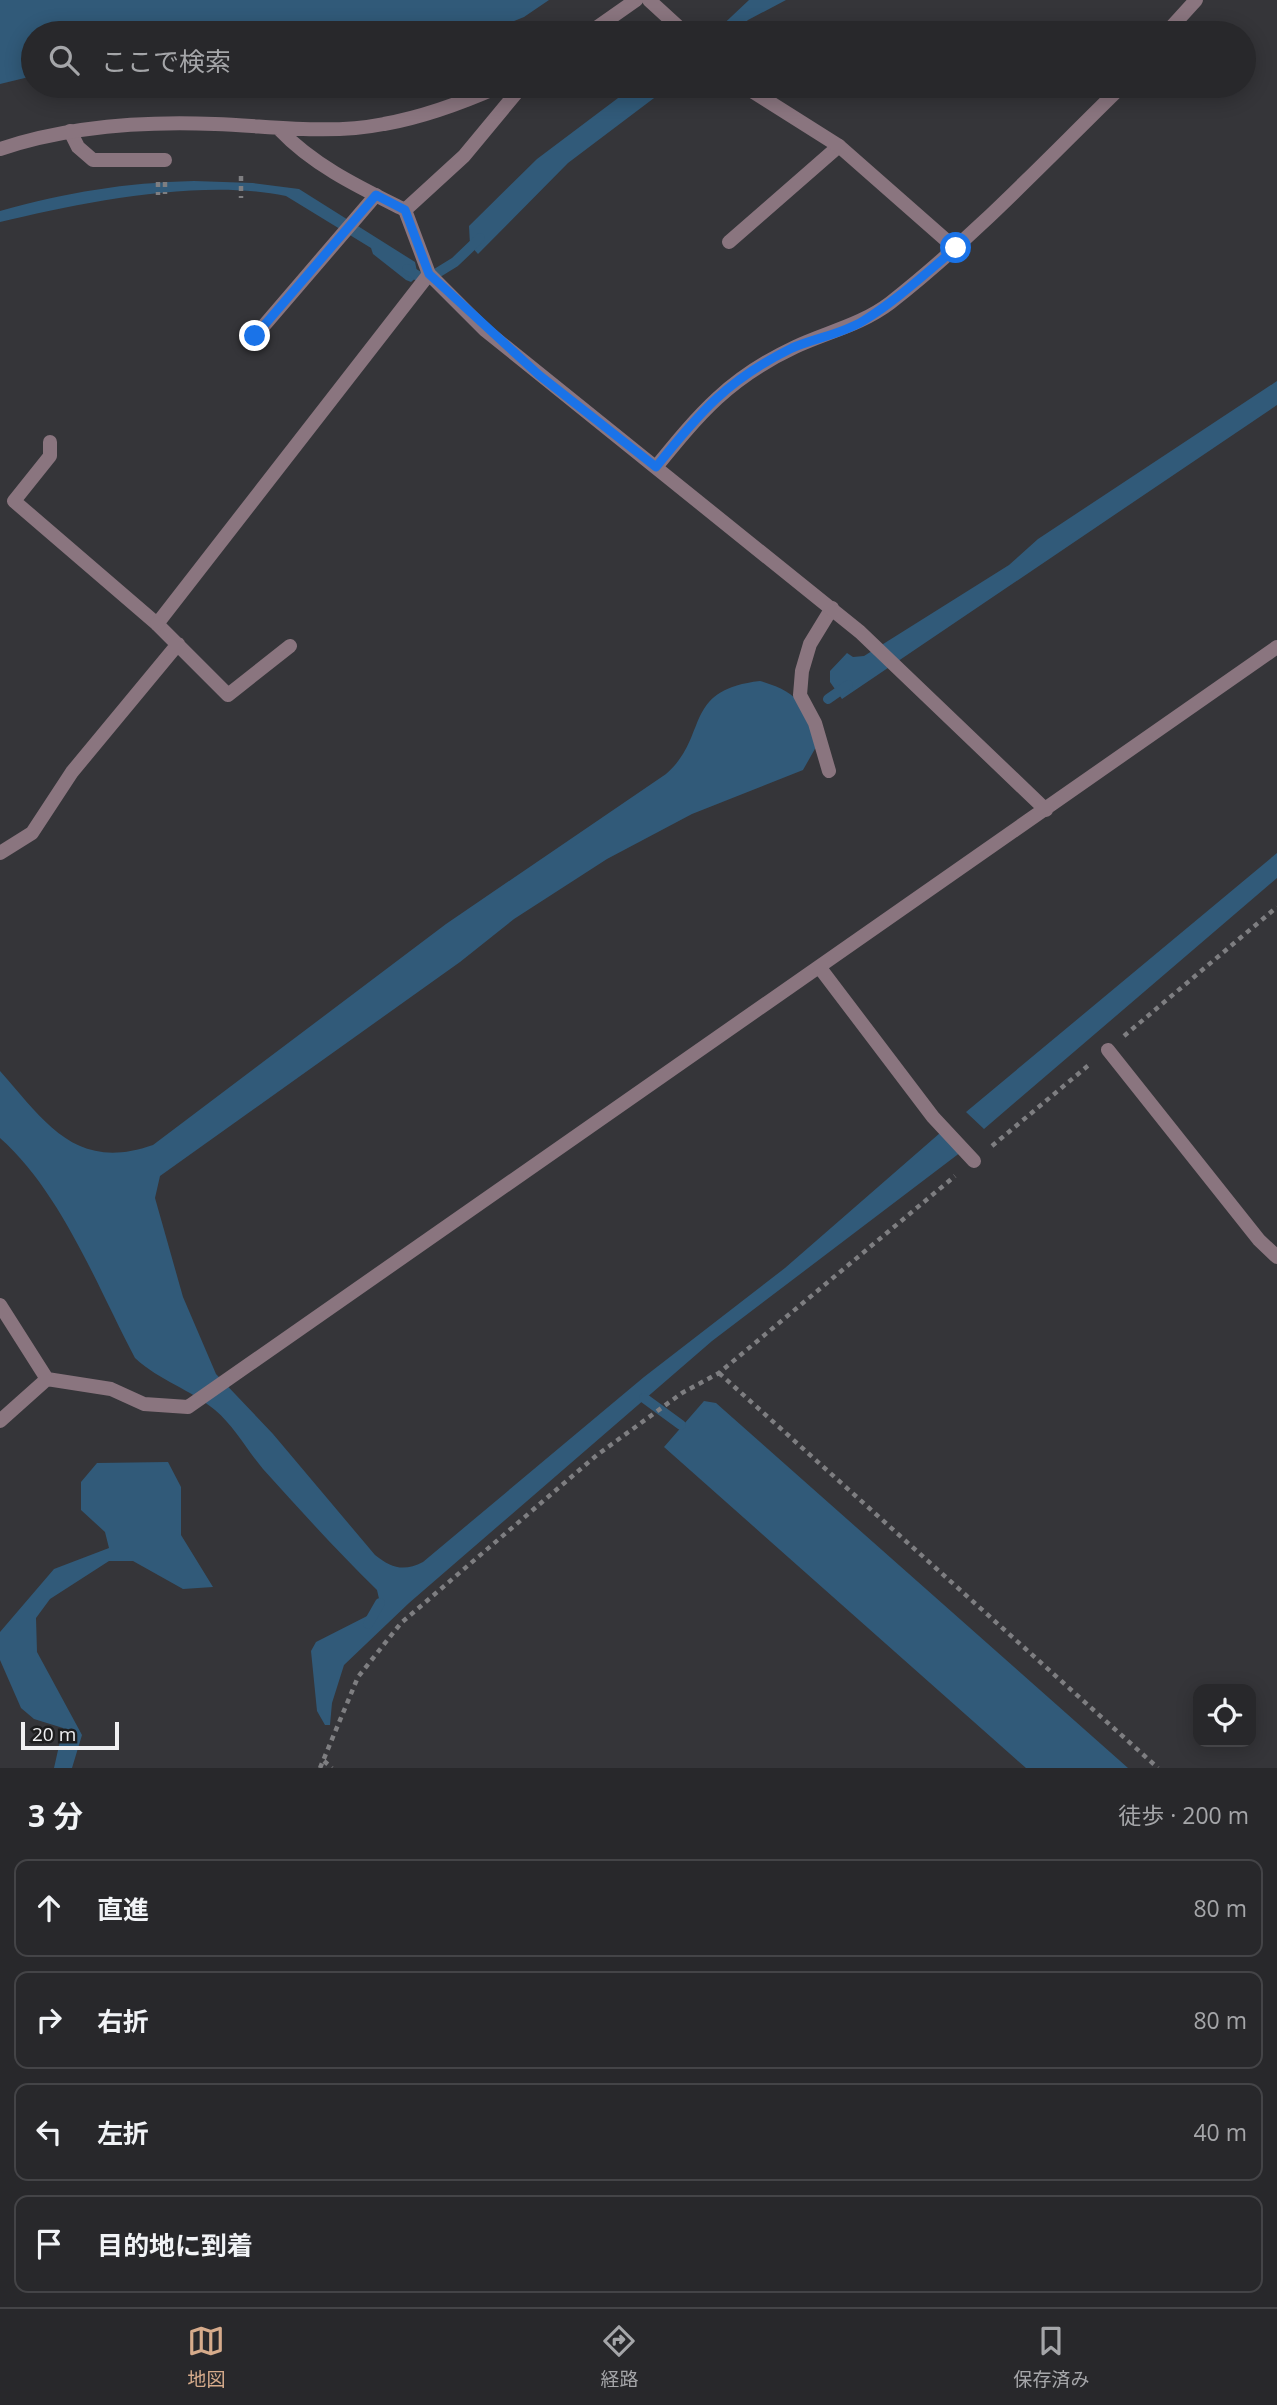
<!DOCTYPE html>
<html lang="ja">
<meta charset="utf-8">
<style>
body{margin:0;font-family:"Open Sans","Noto Sans JP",sans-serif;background:#303033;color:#f1f3f6}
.controls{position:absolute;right:21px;bottom:21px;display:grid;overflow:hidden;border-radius:14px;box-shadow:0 4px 18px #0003}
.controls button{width:63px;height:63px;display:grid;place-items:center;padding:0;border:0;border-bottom:2px solid #444447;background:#28282b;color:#f1f3f6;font:35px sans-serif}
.scale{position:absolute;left:21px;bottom:18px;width:98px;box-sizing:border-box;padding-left:7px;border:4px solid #f0f0f2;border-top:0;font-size:19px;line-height:24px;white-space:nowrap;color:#f0f0f2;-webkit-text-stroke:5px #1d1d1e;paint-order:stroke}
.stop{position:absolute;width:21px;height:21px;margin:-16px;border:5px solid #1a73e8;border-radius:50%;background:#fff}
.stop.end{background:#1a73e8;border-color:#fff;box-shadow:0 2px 7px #0008}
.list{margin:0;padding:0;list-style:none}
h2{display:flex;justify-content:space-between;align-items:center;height:91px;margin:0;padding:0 28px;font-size:30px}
h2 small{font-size:23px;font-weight:400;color:#a5a6a9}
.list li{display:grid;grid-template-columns:46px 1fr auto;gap:21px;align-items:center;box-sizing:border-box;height:98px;margin:0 14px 14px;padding:0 14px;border:2px solid #444447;border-radius:14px}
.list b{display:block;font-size:26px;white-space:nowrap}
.list em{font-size:23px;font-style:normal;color:#a5a6a9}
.icon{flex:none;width:38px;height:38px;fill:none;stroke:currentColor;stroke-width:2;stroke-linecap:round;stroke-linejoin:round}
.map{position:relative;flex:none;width:1277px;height:1768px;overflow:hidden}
.search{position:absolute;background:#28282b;box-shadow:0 4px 18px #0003;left:21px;right:21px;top:21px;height:77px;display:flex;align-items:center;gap:18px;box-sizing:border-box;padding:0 24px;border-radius:38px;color:#a5a6a9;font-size:26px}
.sheet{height:539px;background:#28282b}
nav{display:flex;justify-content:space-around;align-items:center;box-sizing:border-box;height:98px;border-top:2px solid #444447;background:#28282b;font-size:19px;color:#a5a6a9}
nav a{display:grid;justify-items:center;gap:4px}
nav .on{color:#d6ab8b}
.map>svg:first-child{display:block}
.water{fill:#315a79}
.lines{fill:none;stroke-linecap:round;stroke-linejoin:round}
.stream{stroke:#315a79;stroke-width:10}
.path{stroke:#7e7e81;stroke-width:4.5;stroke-dasharray:5 5;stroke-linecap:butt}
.lane{stroke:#8a757f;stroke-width:14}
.street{stroke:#8a757f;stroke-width:14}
.route{stroke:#1a73e8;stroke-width:9}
</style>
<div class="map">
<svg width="1277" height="1768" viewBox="0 0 1277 1768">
<rect width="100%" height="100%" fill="#353539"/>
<path class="water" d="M0 0H549L524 17 485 33H33V76L0 84Z
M749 0H786L748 20 732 33H714Z
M634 86H670L568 163 478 254 470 245 469 226 537 159Z
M194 181 253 183 299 189 415 262 418 276 411 282 406 280 373 254 371 248 286 196C203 178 82 202 0 222V211C69 192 123 183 194 181Z
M1277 381V405L842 699 830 682V671L847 653 853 657 864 656 1009 565 1038 539Z
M760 681C803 694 804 706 816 747L803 770 692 814 607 859 514 919 460 962 160 1176 155 1198 183 1297 216 1374 273 1434 375 1555C391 1568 404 1572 423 1562L644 1377 785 1268 940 1133 961 1152 712 1341 409 1603 344 1665 332 1703 330 1725H325L317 1711 311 1651 316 1642 377 1611 380 1603 377 1590C338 1552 300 1510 263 1469 247 1450 234 1426 215 1410 190 1389 160 1381 135 1358 97 1286 61 1192 0 1138V1071C46 1123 76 1172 153 1145L446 924 666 774C710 736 681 690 760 681Z
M1277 853V878L984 1129 966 1112Z
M704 1401 716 1403 1128 1768H1026L664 1447Z
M168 1462 181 1487V1535L213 1587 183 1589 133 1561H109L50 1599 36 1618 37 1652 82 1735 72 1768H54L63 1728 34 1719 21 1708 0 1660V1632L54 1569 109 1548 105 1532 81 1510V1482L97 1463Z"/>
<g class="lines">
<path class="stream" d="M407 269 418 276 429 278 455 262 480 238
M828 699 848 685
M644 1398 681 1425
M368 1624 380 1603"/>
<path class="path" d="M241 176V198
M158 182V195
M165 182V194
M1124 1036 1277 907
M992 1146 1090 1064
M719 1373 1158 1768
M324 1761 332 1768
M320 1768 358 1677 401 1623 597 1455 682 1393 719 1373 955 1176"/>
<path class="lane" d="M70 131 78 147 93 160H165
M729 242 839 146
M255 336 376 195
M50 442V456L14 501 157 624 228 695 290 646
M829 771 815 723 800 695 802 671 810 644 832 608
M0 853 32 833 72 772 178 644"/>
<path class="street" d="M649 0 685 33
M589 33 636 0
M1166 33 1196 0
M744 86 839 146 955 248
M280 130C314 166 361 188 405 210L429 274 485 330 860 632 1046 810
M0 149C69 126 142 121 215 124 271 126 329 135 384 124 424 117 464 102 500 86
M405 210 464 156 522 86
M656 467C700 413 729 378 795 347 827 332 861 325 890 303 973 238 1047 159 1122 86
M157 624 429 274
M820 968 933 1117 974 1161
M1108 1050 1259 1240 1277 1257
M0 1305 47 1379
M0 1421 47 1379 111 1389 144 1404 188 1407 1277 647"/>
</g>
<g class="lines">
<path class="route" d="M255 336 376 195 405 210 429 274 539 375 656 467C700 412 727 380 792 348 815 338 842 334 863 321 896 301 926 273 956 248"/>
</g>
</svg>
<div class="controls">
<button><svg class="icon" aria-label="locate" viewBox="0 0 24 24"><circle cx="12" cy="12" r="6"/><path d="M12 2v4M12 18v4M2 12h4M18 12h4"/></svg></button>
</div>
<div class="scale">20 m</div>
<div class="stop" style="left:956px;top:248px"></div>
<div class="stop end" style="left:255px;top:336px"></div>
<div class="search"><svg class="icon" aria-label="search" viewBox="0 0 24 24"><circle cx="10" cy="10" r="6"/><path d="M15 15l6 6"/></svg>ここで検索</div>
</div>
<section class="sheet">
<h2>3 分<small>徒歩 · 200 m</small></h2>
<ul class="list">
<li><svg class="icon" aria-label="ahead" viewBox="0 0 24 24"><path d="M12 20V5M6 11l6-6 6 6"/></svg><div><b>直進</b></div><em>80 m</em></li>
<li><svg class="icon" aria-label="right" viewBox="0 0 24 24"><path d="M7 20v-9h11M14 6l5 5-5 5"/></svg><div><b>右折</b></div><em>80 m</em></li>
<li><svg class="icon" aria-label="left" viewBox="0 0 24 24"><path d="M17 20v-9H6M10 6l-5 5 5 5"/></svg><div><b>左折</b></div><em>40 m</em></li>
<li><svg class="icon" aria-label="arrive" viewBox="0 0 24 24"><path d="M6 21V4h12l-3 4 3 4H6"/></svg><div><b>目的地に到着</b></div></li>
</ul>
</section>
<nav>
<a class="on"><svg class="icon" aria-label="map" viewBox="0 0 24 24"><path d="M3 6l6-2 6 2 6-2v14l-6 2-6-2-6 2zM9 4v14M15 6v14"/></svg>地図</a>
<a><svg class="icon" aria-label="directions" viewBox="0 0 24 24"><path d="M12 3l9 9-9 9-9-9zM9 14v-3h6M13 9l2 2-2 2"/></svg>経路</a>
<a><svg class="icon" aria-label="saved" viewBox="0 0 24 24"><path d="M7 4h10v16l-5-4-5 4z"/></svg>保存済み</a>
</nav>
